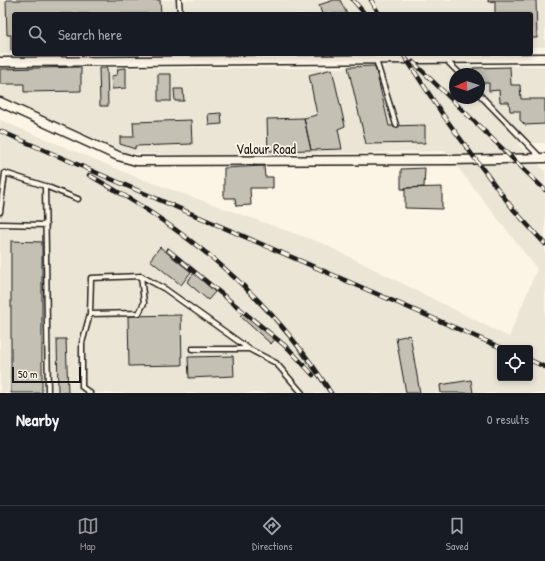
<!DOCTYPE html>
<style>
body{margin:0;font-family:"Patrick Hand",sans-serif;background:#242831;color:#f1f3f6}
.controls{position:absolute;right:12px;bottom:12px;display:grid;overflow:hidden;border-radius:4px;box-shadow:0 2px 6px #0003}
.controls button{width:36px;height:36px;display:grid;place-items:center;padding:0;border:0;border-bottom:1px solid #363941;background:#171b24;color:#f1f3f6;font:20px sans-serif}
.compass{position:absolute;left:449px;top:68px;width:36px;height:36px;border-radius:50%;background:#171b24;box-shadow:0 2px 6px #0003;rotate:267deg}
.scale{position:absolute;left:12px;bottom:10px;width:69px;box-sizing:border-box;padding-left:4px;border:2px solid #1c1c1c;border-top:0;font-size:11px;line-height:14px;white-space:nowrap;color:#1c1c1c;-webkit-text-stroke:3px #fcf5e5;paint-order:stroke}
.list{margin:0;padding:0;list-style:none}
h2{display:flex;justify-content:space-between;align-items:center;height:52px;margin:0;padding:0 16px;font-size:17px}
h2 small{font-size:13px;font-weight:400;color:#9ea1a6}
.icon{flex:none;width:22px;height:22px;fill:none;stroke:currentColor;stroke-width:2;stroke-linecap:round;stroke-linejoin:round}
.map{position:relative;flex:none;width:545px;height:393px;overflow:hidden}
.search{position:absolute;background:#171b24;box-shadow:0 2px 6px #0003;left:12px;right:12px;top:12px;height:44px;display:flex;align-items:center;gap:10px;box-sizing:border-box;padding:0 14px;border-radius:4px;color:#9ea1a6;font-size:15px}
.sheet{height:112px;background:#171b24}
nav{display:flex;justify-content:space-around;align-items:center;box-sizing:border-box;height:56px;border-top:1px solid #363941;background:#171b24;font-size:11px;color:#9ea1a6}
nav a{display:grid;justify-items:center;gap:2px}
nav .on{color:#919294}
.map>svg:first-child{display:block}
.built{fill:#ebe5d6;fill-rule:evenodd}
.building{fill:#c4c0b3;stroke:#1c1c1c}
.lines{fill:none;stroke-linecap:round;stroke-linejoin:round}
.lane-casing{stroke:#1c1c1c;stroke-width:7}
.street-casing{stroke:#1c1c1c;stroke-width:11}
.lane{stroke:#fcf5e5;stroke-width:4}
.street{stroke:#fcf5e5;stroke-width:8}
.rail-casing{stroke:#1c1c1c;stroke-width:4.5}
.rail{stroke:#fcf5e5;stroke-width:3;stroke-dasharray:9;stroke-linecap:butt}
.labels{text-anchor:middle;dominant-baseline:central;stroke-width:3.5;stroke-linejoin:round;paint-order:stroke}
.street-label{font-size:14px;fill:#1c1c1c;stroke:#fcf5e5}
</style>
<div class="map">
<svg width="545" height="393" viewBox="0 0 545 393">
<rect width="100%" height="100%" fill="#fcf5e5"/>
<filter id="ink" filterUnits="userSpaceOnUse"><feTurbulence type="fractalNoise" baseFrequency=".025" numOctaves="2"/><feDisplacementMap in="SourceGraphic" scale="8" xChannelSelector="R" yChannelSelector="G"/><feConvolveMatrix kernelMatrix="1 2 1 2 8 2 1 2 1" color-interpolation-filters="sRGB"/></filter>
<g filter="url(#ink)">
<path class="built" d="M0 0H545V47H531V14H14V54H60H0Z
M377 54H432L444 66H545V143H517L545 171V393H0V120L139 178 324 244 509 337 537 269 445 151 224 156 123 153 0 98V68H386ZM455 74H479V98H455ZM500 348H530V378H500Z"/>
<path class="building" d="M6 0H160L161 14H14V51H11V35H7Z
M334 0H340L347 14H322L319 5Z
M488 0H536L537 38H531V14H495V1L488 2Z
M375 66 389 126 425 125V143L366 144 348 67Z
M81 67V91L24 92V84H0V69Z
M510 67 511 85H520L521 99H545V124L525 125 520 120V111H510L509 102H500L499 90 489 91V83H481L479 81V74H473V68Z
M99 68H107L108 106H100Z
M124 68H126V88L112 89 111 76 117 75 118 69Z
M332 69 345 126 338 129 342 149 311 150 304 118 317 115 309 75Z
M158 74H171V101H158Z
M174 89H183L184 101H175Z
M221 113 222 124 209 125 208 114Z
M304 118 311 150 268 151 267 119Z
M191 120 192 144 135 146V149L120 144V137H134L133 122Z
M264 166 265 177H273V188H250L251 205 236 206 235 198H224V168Z
M425 168 424 187 405 188V189H401V169Z
M442 187V209L405 208V188Z
M11 241 42 242V393H11Z
M160 247 191 272 181 285 150 260Z
M194 273 215 292 208 300 187 282Z
M243 313 275 339 271 344 240 316Z
M181 315 182 365 129 366 128 316Z
M410 335 420 393H406L396 338Z
M57 339H66L68 393H58Z
M233 356 234 376 189 378 188 357Z
M471 380 473 393H441L440 385Z"/>
<g class="lines">
<g class="lane-casing">
<path id="lane" d="M179 0 180 14
M376 60 396 125
M446 60 460 74
M479 94 540 157
M45 186 78 199
M0 212 5 173 45 186 48 393
M0 224 46 225
M141 276 165 289 249 349H192
M249 349 276 363 302 393
M90 393 82 387V343L90 314 91 278 141 276 144 303 139 313 90 314"/>
</g>
<g class="street-casing">
<path id="street" d="M0 62 545 58
M0 102 118 156 136 161 452 160 545 158"/>
</g>
<use href="#lane" class="lane"/>
<use href="#street" class="street"/>
<g class="rail-casing">
<path id="rail" d="M353 0 365 14
M371 0 379 14
M403 54 443 115 476 160 513 209 545 244
M413 62 545 190
M0 131 502 348
M89 175C189 231 269 295 331 393
M168 250 289 349 313 375
M530 360 545 367"/>
</g>
<use href="#rail" class="rail"/>
</g>
</g>
<g class="labels">
<g class="street-label">
<text x="266" y="148">Valour Road</text>
</g>
</g>
</svg>
<div class="controls">
<button><svg class="icon" aria-label="locate" viewBox="0 0 24 24"><circle cx="12" cy="12" r="6"/><path d="M12 2v4M12 18v4M2 12h4M18 12h4"/></svg></button>
</div>
<svg class="compass" viewBox="-18 -18 36 36"><path d="M0-13l5 13h-10z" fill="#e53935"/><path d="M0 13l5-13h-10z" fill="#9ea1a6"/></svg>
<div class="scale">50 m</div>
<div class="search"><svg class="icon" aria-label="search" viewBox="0 0 24 24"><circle cx="10" cy="10" r="6"/><path d="M15 15l6 6"/></svg>Search here</div>
</div>
<section class="sheet">
<h2>Nearby<small>0 results</small></h2>
<ul class="list">
</ul>
</section>
<nav>
<a class="on"><svg class="icon" aria-label="map" viewBox="0 0 24 24"><path d="M3 6l6-2 6 2 6-2v14l-6 2-6-2-6 2zM9 4v14M15 6v14"/></svg>Map</a>
<a><svg class="icon" aria-label="directions" viewBox="0 0 24 24"><path d="M12 3l9 9-9 9-9-9zM9 14v-3h6M13 9l2 2-2 2"/></svg>Directions</a>
<a><svg class="icon" aria-label="saved" viewBox="0 0 24 24"><path d="M7 4h10v16l-5-4-5 4z"/></svg>Saved</a>
</nav>
